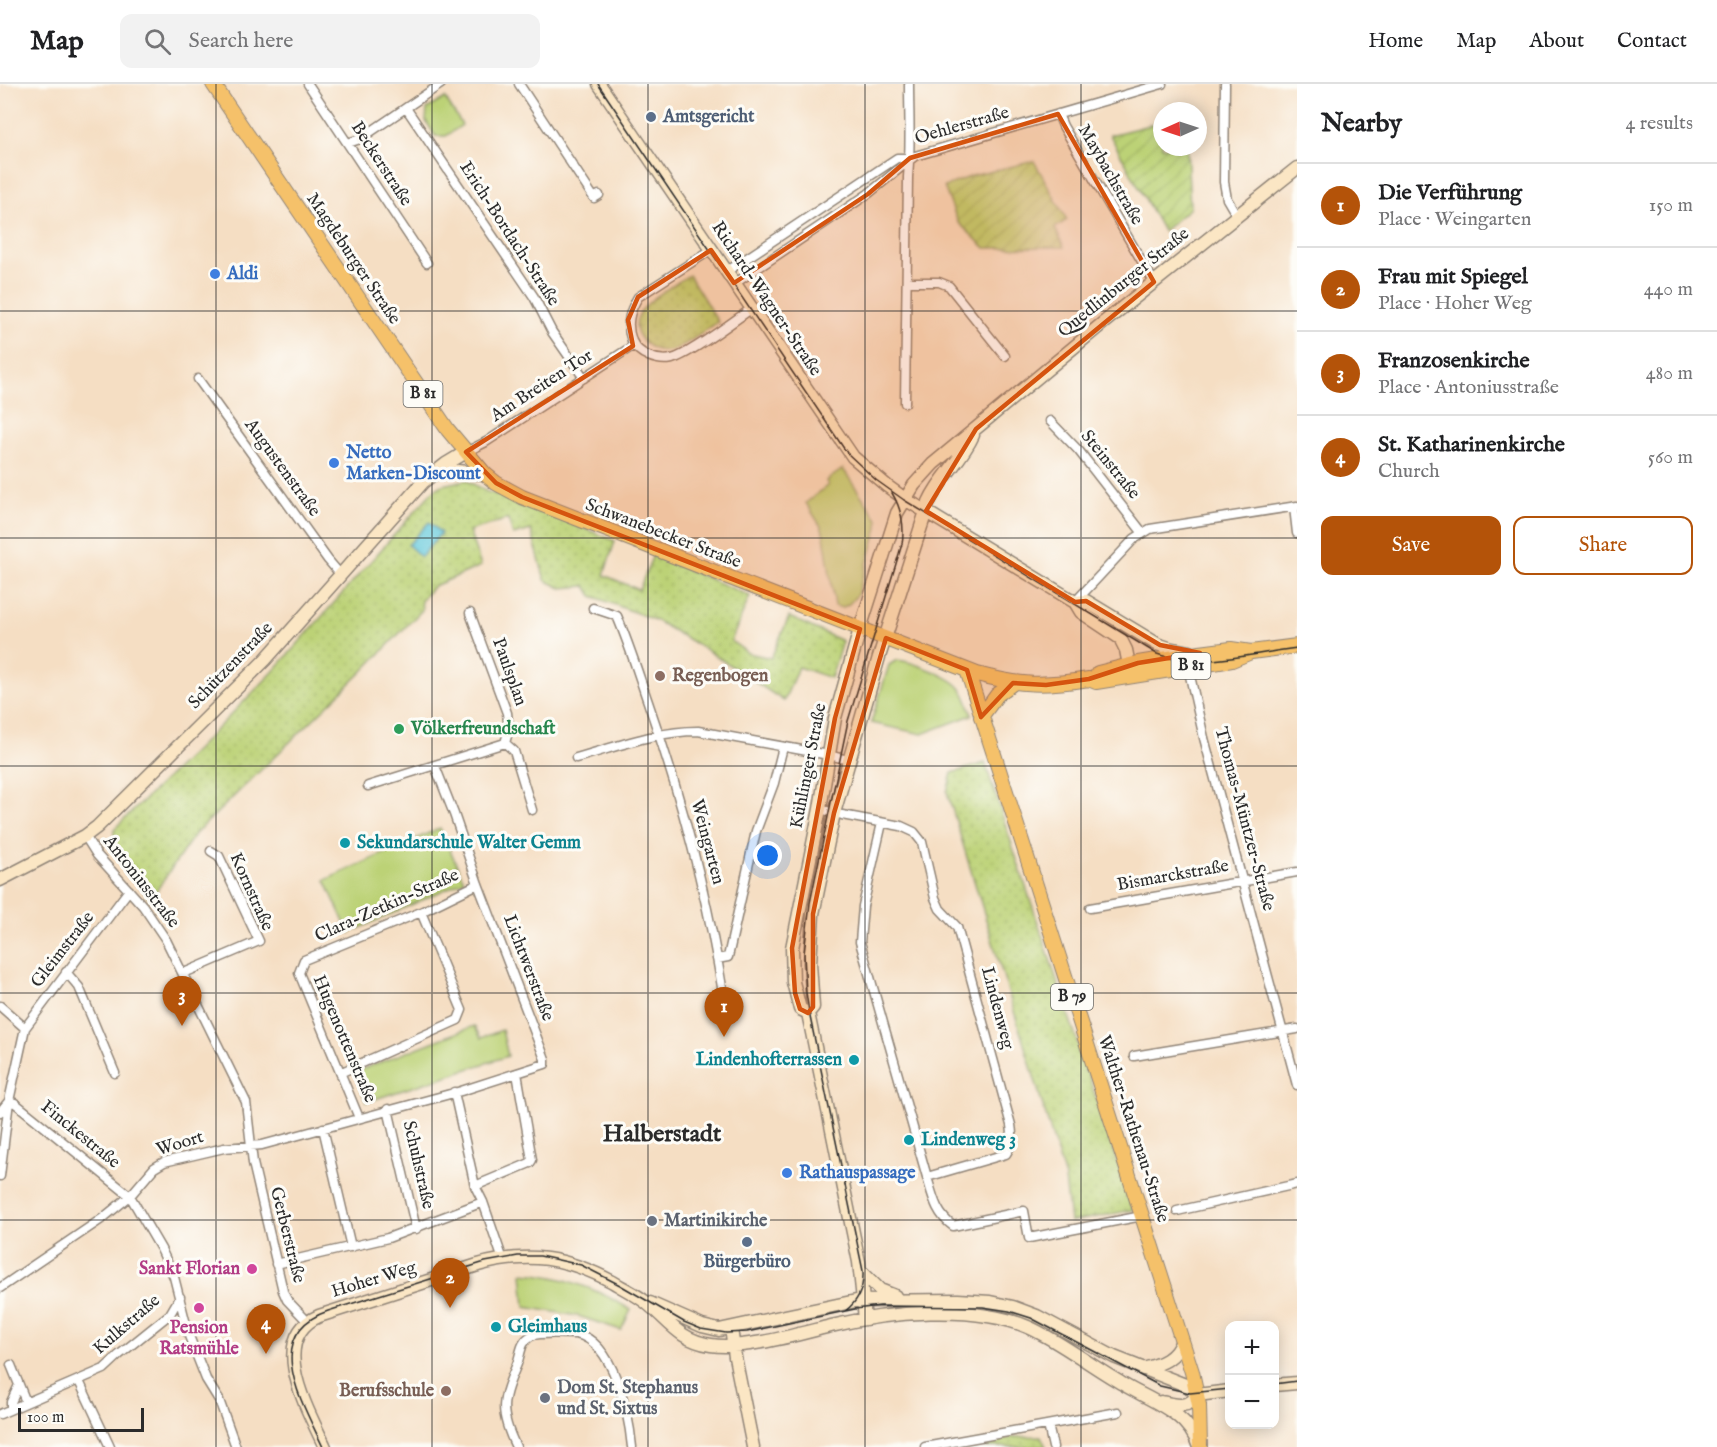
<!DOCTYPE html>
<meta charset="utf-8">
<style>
body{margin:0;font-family:"IM FELL English",serif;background:#f2f2f2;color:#202124}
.controls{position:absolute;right:18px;bottom:18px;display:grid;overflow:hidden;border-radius:12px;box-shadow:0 3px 15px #0003}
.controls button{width:54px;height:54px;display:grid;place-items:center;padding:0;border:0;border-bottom:2px solid #e0e0e0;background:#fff;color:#202124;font:30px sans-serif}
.compass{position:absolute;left:1153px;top:18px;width:54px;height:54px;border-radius:50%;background:#fff;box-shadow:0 3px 15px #0003;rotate:267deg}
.scale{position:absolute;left:18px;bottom:15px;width:126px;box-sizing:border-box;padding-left:6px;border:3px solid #2b2b2b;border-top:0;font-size:16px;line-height:21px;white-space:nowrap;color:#2b2b2b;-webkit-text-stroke:4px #fdfcf7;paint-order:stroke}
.you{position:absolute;left:768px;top:772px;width:21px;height:21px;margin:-15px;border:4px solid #fff;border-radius:50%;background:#1a73e8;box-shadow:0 0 0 9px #1a73e833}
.badge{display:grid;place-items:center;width:39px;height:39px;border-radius:50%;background:#b45309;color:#fff;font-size:20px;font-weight:700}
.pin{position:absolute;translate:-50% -50px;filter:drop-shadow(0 2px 3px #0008)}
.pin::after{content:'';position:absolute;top:32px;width:21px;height:18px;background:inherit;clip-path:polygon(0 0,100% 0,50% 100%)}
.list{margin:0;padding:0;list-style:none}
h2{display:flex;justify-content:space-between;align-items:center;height:78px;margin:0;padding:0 24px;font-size:26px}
h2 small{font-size:20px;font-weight:400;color:#757577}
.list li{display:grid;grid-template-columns:39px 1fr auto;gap:18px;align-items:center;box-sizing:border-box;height:84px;padding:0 24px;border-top:2px solid #e0e0e0}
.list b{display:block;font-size:22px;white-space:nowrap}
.list p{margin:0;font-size:20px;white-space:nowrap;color:#757577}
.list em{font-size:20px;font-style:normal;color:#757577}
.actions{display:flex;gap:12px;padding:18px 24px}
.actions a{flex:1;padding:14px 0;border:2px solid #b45309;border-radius:12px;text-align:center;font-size:21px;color:#b45309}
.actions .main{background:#b45309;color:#fff}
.icon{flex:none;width:33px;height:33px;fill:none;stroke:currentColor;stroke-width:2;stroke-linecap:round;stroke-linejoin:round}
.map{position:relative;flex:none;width:1297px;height:1363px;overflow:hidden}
header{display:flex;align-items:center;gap:36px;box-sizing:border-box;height:84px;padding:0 30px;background:#fff;border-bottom:2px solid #e0e0e0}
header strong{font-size:28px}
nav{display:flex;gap:33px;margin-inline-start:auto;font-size:21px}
.search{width:420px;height:54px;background:#f2f2f2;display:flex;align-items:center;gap:15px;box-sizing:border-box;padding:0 21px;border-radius:12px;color:#757577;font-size:22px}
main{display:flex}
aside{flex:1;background:#fff}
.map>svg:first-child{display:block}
.grass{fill:#bcd276;stroke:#747e50;stroke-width:1.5}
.park{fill:url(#park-dots);stroke:#747e50;stroke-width:1.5}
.garden{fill:url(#garden-furrows);stroke:#747e50;stroke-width:1.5}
.water{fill:#5fc7db;stroke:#457983;stroke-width:1.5}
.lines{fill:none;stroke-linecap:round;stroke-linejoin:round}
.street-casing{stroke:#908477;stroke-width:11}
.secondary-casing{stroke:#908477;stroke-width:15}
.primary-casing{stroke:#908477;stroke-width:16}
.street{stroke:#fff;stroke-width:8}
.secondary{stroke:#fbe6c4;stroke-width:12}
.primary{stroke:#f5c16b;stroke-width:14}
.tram{stroke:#2b2b2b;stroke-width:1.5}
.marked{fill:#d5540f;fill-opacity:0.2;stroke:#d5540f;stroke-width:4.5;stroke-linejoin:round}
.grid{fill:none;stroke:#2b2b2b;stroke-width:1.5;stroke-opacity:0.55}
.service-dot{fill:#5c6f8a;stroke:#fdfcf7;stroke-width:2}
.shop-dot{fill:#3f7fe0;stroke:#fdfcf7;stroke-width:2}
.education-dot{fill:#8d6e63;stroke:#fdfcf7;stroke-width:2}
.leisure-dot{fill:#2e9e5b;stroke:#fdfcf7;stroke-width:2}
.culture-dot{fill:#0f9aa8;stroke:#fdfcf7;stroke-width:2}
.worship-dot{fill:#6b7280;stroke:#fdfcf7;stroke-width:2}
.hotel-dot{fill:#d1479c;stroke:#fdfcf7;stroke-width:2}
.labels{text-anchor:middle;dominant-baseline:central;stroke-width:6;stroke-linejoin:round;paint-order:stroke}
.shield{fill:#fdfcf7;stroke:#6a6a68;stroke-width:1.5}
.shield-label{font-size:16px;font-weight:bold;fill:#2b2b2b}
.service-label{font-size:18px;font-weight:bold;fill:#4e5e75;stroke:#fdfcf7;text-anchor:start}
.street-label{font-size:18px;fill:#2b2b2b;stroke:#fdfcf7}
.shop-label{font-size:18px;font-weight:bold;fill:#366cbe;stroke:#fdfcf7;text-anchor:start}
.education-label{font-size:18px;font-weight:bold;fill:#785e54;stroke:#fdfcf7;text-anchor:start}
.leisure-label{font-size:18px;font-weight:bold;fill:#27864d;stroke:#fdfcf7;text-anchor:start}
.culture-label{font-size:18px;font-weight:bold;fill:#0d838f;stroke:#fdfcf7;text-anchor:start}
.worship-label{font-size:18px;font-weight:bold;fill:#5b616d;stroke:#fdfcf7;text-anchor:start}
.hotel-label{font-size:18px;font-weight:bold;fill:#b23c85;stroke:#fdfcf7;text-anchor:end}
.district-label{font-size:24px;font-weight:bold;fill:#2b2b2b;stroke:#fdfcf7}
</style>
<header>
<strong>Map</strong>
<div class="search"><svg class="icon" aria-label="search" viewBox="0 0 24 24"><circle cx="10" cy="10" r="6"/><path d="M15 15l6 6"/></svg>Search here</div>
<nav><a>Home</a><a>Map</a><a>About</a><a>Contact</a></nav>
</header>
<main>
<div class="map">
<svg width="1297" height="1363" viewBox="0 0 1297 1363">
<defs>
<pattern id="park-dots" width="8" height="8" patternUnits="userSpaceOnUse" patternTransform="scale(1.5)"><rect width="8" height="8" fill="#bcd276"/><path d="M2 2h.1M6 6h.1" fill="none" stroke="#a2b466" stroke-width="1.8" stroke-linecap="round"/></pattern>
<pattern id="garden-furrows" width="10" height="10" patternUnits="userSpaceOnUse" patternTransform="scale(1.5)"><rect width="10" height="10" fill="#bcd276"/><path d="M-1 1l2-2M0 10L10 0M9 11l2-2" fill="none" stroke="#a2b466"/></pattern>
</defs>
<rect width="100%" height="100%" fill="#fdfcf7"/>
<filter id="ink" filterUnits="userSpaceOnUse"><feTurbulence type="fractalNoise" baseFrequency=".0167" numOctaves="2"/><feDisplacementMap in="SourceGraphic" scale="12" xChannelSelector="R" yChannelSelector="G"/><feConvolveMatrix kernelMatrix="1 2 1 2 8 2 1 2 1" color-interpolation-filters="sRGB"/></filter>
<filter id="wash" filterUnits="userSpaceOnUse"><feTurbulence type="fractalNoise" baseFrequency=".008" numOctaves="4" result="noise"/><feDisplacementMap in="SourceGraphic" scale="24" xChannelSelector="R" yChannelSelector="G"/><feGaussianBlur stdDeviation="1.35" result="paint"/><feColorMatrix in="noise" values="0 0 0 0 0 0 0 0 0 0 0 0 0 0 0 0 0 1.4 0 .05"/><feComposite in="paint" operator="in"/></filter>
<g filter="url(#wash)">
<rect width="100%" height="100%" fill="#f5dec3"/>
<path class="grass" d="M445 14 462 41 446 52H435L426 37 427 25Z
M843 385 878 436V444L857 511 849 520 842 524 835 522 824 452 822 444 806 419 828 401 826 397Z
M897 576C911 577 953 593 961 605 967 612 969 622 972 631L922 650 871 639 889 581Z
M440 744 464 797 349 849 325 796Z
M474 942 481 954 502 946 508 972 366 1018 355 988Z
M522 1189C562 1191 598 1205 631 1226L621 1246 578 1232 525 1223Z"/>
<path class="park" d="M689 191 718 238C705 246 684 264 670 267 660 268 651 265 644 258 616 229 670 204 689 191Z
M466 396 487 408 501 411 615 457 604 491 639 506 653 471 750 512 731 557 748 569 771 574 789 533 842 557 831 594 798 583 784 617 710 568 655 536 592 512 586 502 561 504 545 496 531 446 513 451 508 435 469 447 481 482 434 502 421 516 422 526 362 588 195 750 150 816 114 765V745L196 666 272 589 432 408 442 401Z
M985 679 1133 1126 1070 1138 1065 1094 947 708 952 689Z
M1041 1352 1046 1363H963L1014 1353Z"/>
<path class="garden" d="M1162 38V63H1187L1190 124 1163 147 1110 51Z
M1034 77 1067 136 1055 144 1064 163 985 164 958 138 944 103 972 92Z"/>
<path class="water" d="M429 438 441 449 421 473 408 461Z"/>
</g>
<g filter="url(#ink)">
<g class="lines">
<g class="street-casing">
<path id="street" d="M308 0 427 179
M519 0 594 114 599 111
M1225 0 1224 98 1227 115 1237 132
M406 24 534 213 552 248 584 294
M1058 30 1063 42 1154 198
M348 59 360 55 441 0
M711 166 638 213C629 228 626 241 632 257 638 271 658 278 672 275 689 271 735 236 751 225
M726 188 897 74H910
M907 198H939L949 202 1005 272
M734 200 868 110 915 72 1162 0
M198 295 328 476 340 490
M905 319 908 93C911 62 909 31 909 0
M1050 337 1079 367 1142 448
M466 368 486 358 634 261
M1294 423 1297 449
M1075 518 1134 455 1150 445 1297 422
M593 524 617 532C629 560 638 589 648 618 681 713 707 809 723 909
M1188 583 1204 654 1297 1001
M505 659 514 667 532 726
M576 674C616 663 656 647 698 647L829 671 848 676
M368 702 505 659 509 645 507 629 470 529
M820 725 842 731 901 742 914 748 922 758 935 814 940 825 957 843 1011 1041C1013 1053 1012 1060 1006 1070L927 1093
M882 739 863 822 860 858 927 1093C933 1113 936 1130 953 1142L1024 1127 1029 1154 1142 1132
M85 752 97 771 143 822 166 856 242 1010 246 1018 253 1079 283 1207 287 1216 308 1238
M129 806 25 944 9 1017 15 1019 130 1112 161 1165 174 1193 189 1252 206 1295 219 1316 236 1363
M1090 824 1297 788
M717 875 728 873 756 747 774 699 783 663
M66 888 79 903 115 989
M184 889 259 857 219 772 211 767
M0 922 25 944
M1134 972 1297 945
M342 988 458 936 462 926 421 828
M454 1008 475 1102
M388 1025 416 1145
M0 1028 9 1017 0 1092
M359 1034 299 889 304 876 421 828 478 800
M323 1044 351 1163
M483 1118 503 1176
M1177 1127 1297 1100
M276 1180 388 1154 483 1118 475 1102 530 1079 532 1076 517 989
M0 1204 103 1134 130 1112 154 1084 164 1078 224 1064 262 1061 461 1007 545 980V975L478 800 454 730 435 682
M11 1281 26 1318
M79 1297 110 1363
M11 1324V1318L19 1301
M0 1330 104 1285 119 1271 170 1230 180 1213
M1048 1341 1053 1363
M516 1363C498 1326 502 1316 517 1280 521 1270 520 1258 531 1252 539 1248 566 1250 576 1250 614 1257 629 1331 632 1363
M925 1363 1118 1328"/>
</g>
<g class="secondary-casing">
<path id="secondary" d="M599 0 853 373 887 402 905 415 1075 518 1081 528 1120 554 1126 566 1131 591
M436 389 458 387 485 390
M1075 518 1086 517 1157 560 1172 565 1190 568
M0 796 85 752 97 743 265 576 423 398 446 380 466 368
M808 929 813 923 810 879 813 830 834 729 879 573 929 418C940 393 962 376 973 351
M861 1187 880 1206 895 1212
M650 1219 702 1242 719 1246 856 1217 958 1216 990 1218 1013 1223 1037 1232 1114 1273 1188 1302 1197 1311
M865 1235 859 1178 808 929 800 925 793 898 792 864 820 725 835 634 860 545 897 429 914 401 933 380 1103 239 1297 84
M731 1244 735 1273 753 1363
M1143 1285C1161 1280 1176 1275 1182 1256
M1274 1301 1297 1299
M1197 1311 1230 1307
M1161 1318C1175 1321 1190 1325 1197 1311
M325 1363C309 1328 266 1255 319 1232L478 1181C529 1167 566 1173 613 1198 624 1205 638 1211 648 1220 670 1238 679 1256 711 1261 744 1266 798 1250 831 1242 888 1228 973 1220 1028 1243 1058 1256 1091 1282 1121 1299 1150 1317 1188 1327 1199 1363"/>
</g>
<g class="primary-casing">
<path id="primary" d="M213 0 448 346 485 390 496 399 522 413 977 590C1020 602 1045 602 1089 595L1096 598 1232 576 1251 568
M967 586 1192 1288 1199 1321 1200 1363
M1098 589 1138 579 1200 569 1231 565 1251 568 1297 562
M981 633 997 611 1013 599"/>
</g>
<use href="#street" class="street"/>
<use href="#secondary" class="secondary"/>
<use href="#primary" class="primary"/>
<path class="tram" d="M598 0 847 369 876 396 904 416 1157 570C1197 585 1255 569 1297 564
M845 1227C859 1217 864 1204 863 1187L809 928 806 908 804 870 810 819 848 637 902 460C905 441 901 424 892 409
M1274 1300 1297 1297
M323 1363C303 1320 260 1250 328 1227L485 1178 518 1172H540L581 1181 620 1201 684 1238 701 1245 726 1249 747 1248 855 1225 880 1222 983 1223 1009 1227 1031 1234 1160 1302 1190 1309 1230 1305"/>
</g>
</g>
<path class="marked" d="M1058 30 1154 198 976 345 926 427 1075 518 1086 517 1160 561 1200 569 1138 579 1089 595 1046 601 1013 599 981 633 967 586 886 554 834 729 813 830V923L808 929 800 925 795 909 792 864 835 634 860 545 522 413 496 399 466 368 633 262 628 236 638 213 711 166 734 199 868 110 910 74Z"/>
<path class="grid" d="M216 0V1363M432 0V1363M648 0V1363M865 0V1363M1081 0V1363M0 227H1297M0 454H1297M0 682H1297M0 909H1297M0 1136H1297"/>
<g class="service-dot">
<circle cx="651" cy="33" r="6"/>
<circle cx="747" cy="1158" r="6"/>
</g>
<g class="shop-dot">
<circle cx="215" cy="190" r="6"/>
<circle cx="334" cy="379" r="6"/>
<circle cx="787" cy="1089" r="6"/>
</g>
<g class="education-dot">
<circle cx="660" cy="592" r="6"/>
<circle cx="446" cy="1307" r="6"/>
</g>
<circle class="leisure-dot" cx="399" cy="645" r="6"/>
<g class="culture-dot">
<circle cx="345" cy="759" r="6"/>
<circle cx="854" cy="976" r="6"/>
<circle cx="909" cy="1056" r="6"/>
<circle cx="496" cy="1243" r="6"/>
</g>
<g class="worship-dot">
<circle cx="652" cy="1137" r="6"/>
<circle cx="545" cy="1314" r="6"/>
</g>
<g class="hotel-dot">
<circle cx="252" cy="1185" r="6"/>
<circle cx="199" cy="1224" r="6"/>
</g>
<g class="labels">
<g class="shield">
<rect x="403.5" y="297" width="39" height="26" rx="4.5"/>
<rect x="1171.5" y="569" width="39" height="26" rx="4.5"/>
<rect x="1051" y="900" width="42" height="26" rx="4.5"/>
</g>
<g class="shield-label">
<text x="423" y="310">B 81</text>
<text x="1191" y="582">B 81</text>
<text x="1072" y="913">B 79</text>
</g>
<g class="service-label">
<text x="663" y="33">Amtsgericht</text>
<text x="747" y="1178" text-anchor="middle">Bürgerbüro</text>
</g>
<g class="street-label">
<text transform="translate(962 42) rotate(-16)">Oehlerstraße</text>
<text transform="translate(381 80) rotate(57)">Beckerstraße</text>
<text transform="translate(1110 91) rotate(60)">Maybachstraße</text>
<text transform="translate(509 150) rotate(57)">Erich-Bordach-Straße</text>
<text transform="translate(353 175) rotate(56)">Magdeburger Straße</text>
<text transform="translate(1124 199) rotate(-39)">Quedlinburger Straße</text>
<text transform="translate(766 215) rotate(56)">Richard-Wagner-Straße</text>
<text transform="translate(542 302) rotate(-33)">Am Breiten Tor</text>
<text transform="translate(1110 381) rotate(51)">Steinstraße</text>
<text transform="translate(282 384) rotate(54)">Augustenstraße</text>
<text transform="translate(663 450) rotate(21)">Schwanebecker Straße</text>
<text transform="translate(231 582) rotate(-46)">Schützenstraße</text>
<text transform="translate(509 588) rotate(70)">Paulsplan</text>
<text transform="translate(809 682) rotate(-79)">Kühlinger Straße</text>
<text transform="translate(1244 735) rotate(75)">Thomas-Müntzer-Straße</text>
<text transform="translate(707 758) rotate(75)">Weingarten</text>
<text transform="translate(1173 792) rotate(-10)">Bismarckstraße</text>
<text transform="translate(141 798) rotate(52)">Antoniusstraße</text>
<text transform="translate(251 808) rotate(66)">Kornstraße</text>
<text transform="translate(387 822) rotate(-24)">Clara-Zetkin-Straße</text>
<text transform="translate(63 866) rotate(-52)">Gleimstraße</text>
<text transform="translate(528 884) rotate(69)">Lichtwerstraße</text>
<text transform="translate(997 924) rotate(75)">Lindenweg</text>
<text transform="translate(344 955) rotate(67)">Hugenottenstraße</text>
<text transform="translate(1133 1045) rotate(72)">Walther-Rathenau-Straße</text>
<text transform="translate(80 1051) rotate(39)">Finckestraße</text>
<text transform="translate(180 1060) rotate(-17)">Woort</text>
<text transform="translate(418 1081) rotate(77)">Schuhstraße</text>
<text transform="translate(287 1151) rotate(76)">Gerberstraße</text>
<text transform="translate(374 1196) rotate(-17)">Hoher Weg</text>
<text transform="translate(127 1241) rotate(-41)">Kulkstraße</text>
</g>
<g class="shop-label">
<text x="227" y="190">Aldi</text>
<text x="346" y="369">Netto<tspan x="346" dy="21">Marken-Discount</tspan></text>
<text x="799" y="1089">Rathauspassage</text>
</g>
<g class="education-label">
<text x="672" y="592">Regenbogen</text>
<text x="434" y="1307" text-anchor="end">Berufsschule</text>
</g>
<g class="leisure-label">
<text x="411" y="645">Völkerfreundschaft</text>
</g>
<g class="culture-label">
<text x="357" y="759">Sekundarschule Walter Gemm</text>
<text x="842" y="976" text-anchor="end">Lindenhofterrassen</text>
<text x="921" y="1056">Lindenweg 3</text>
<text x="508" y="1243">Gleimhaus</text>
</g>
<g class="worship-label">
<text x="664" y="1137">Martinikirche</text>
<text x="557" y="1304">Dom St. Stephanus<tspan x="557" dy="21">und St. Sixtus</tspan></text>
</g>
<g class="hotel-label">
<text x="240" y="1185">Sankt Florian</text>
<text x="199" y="1244" text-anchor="middle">Pension<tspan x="199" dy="21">Ratsmühle</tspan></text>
</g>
<g class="district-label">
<text x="662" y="1050">Halberstadt</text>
</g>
</g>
</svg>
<div class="controls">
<button>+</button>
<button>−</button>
</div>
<svg class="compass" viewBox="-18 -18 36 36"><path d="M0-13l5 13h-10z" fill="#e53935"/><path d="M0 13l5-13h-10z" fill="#757577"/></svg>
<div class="scale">100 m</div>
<div class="you"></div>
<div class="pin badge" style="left:724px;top:953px">1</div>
<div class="pin badge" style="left:450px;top:1224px">2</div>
<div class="pin badge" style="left:182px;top:942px">3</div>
<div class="pin badge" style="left:266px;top:1270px">4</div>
</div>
<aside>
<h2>Nearby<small>4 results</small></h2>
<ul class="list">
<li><span class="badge">1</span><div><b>Die Verführung</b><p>Place · Weingarten</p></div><em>150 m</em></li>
<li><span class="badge">2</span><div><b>Frau mit Spiegel</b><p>Place · Hoher Weg</p></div><em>440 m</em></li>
<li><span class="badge">3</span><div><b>Franzosenkirche</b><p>Place · Antoniusstraße</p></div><em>480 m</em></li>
<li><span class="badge">4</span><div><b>St. Katharinenkirche</b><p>Church</p></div><em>560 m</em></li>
</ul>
<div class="actions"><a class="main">Save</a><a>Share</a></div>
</aside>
</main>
